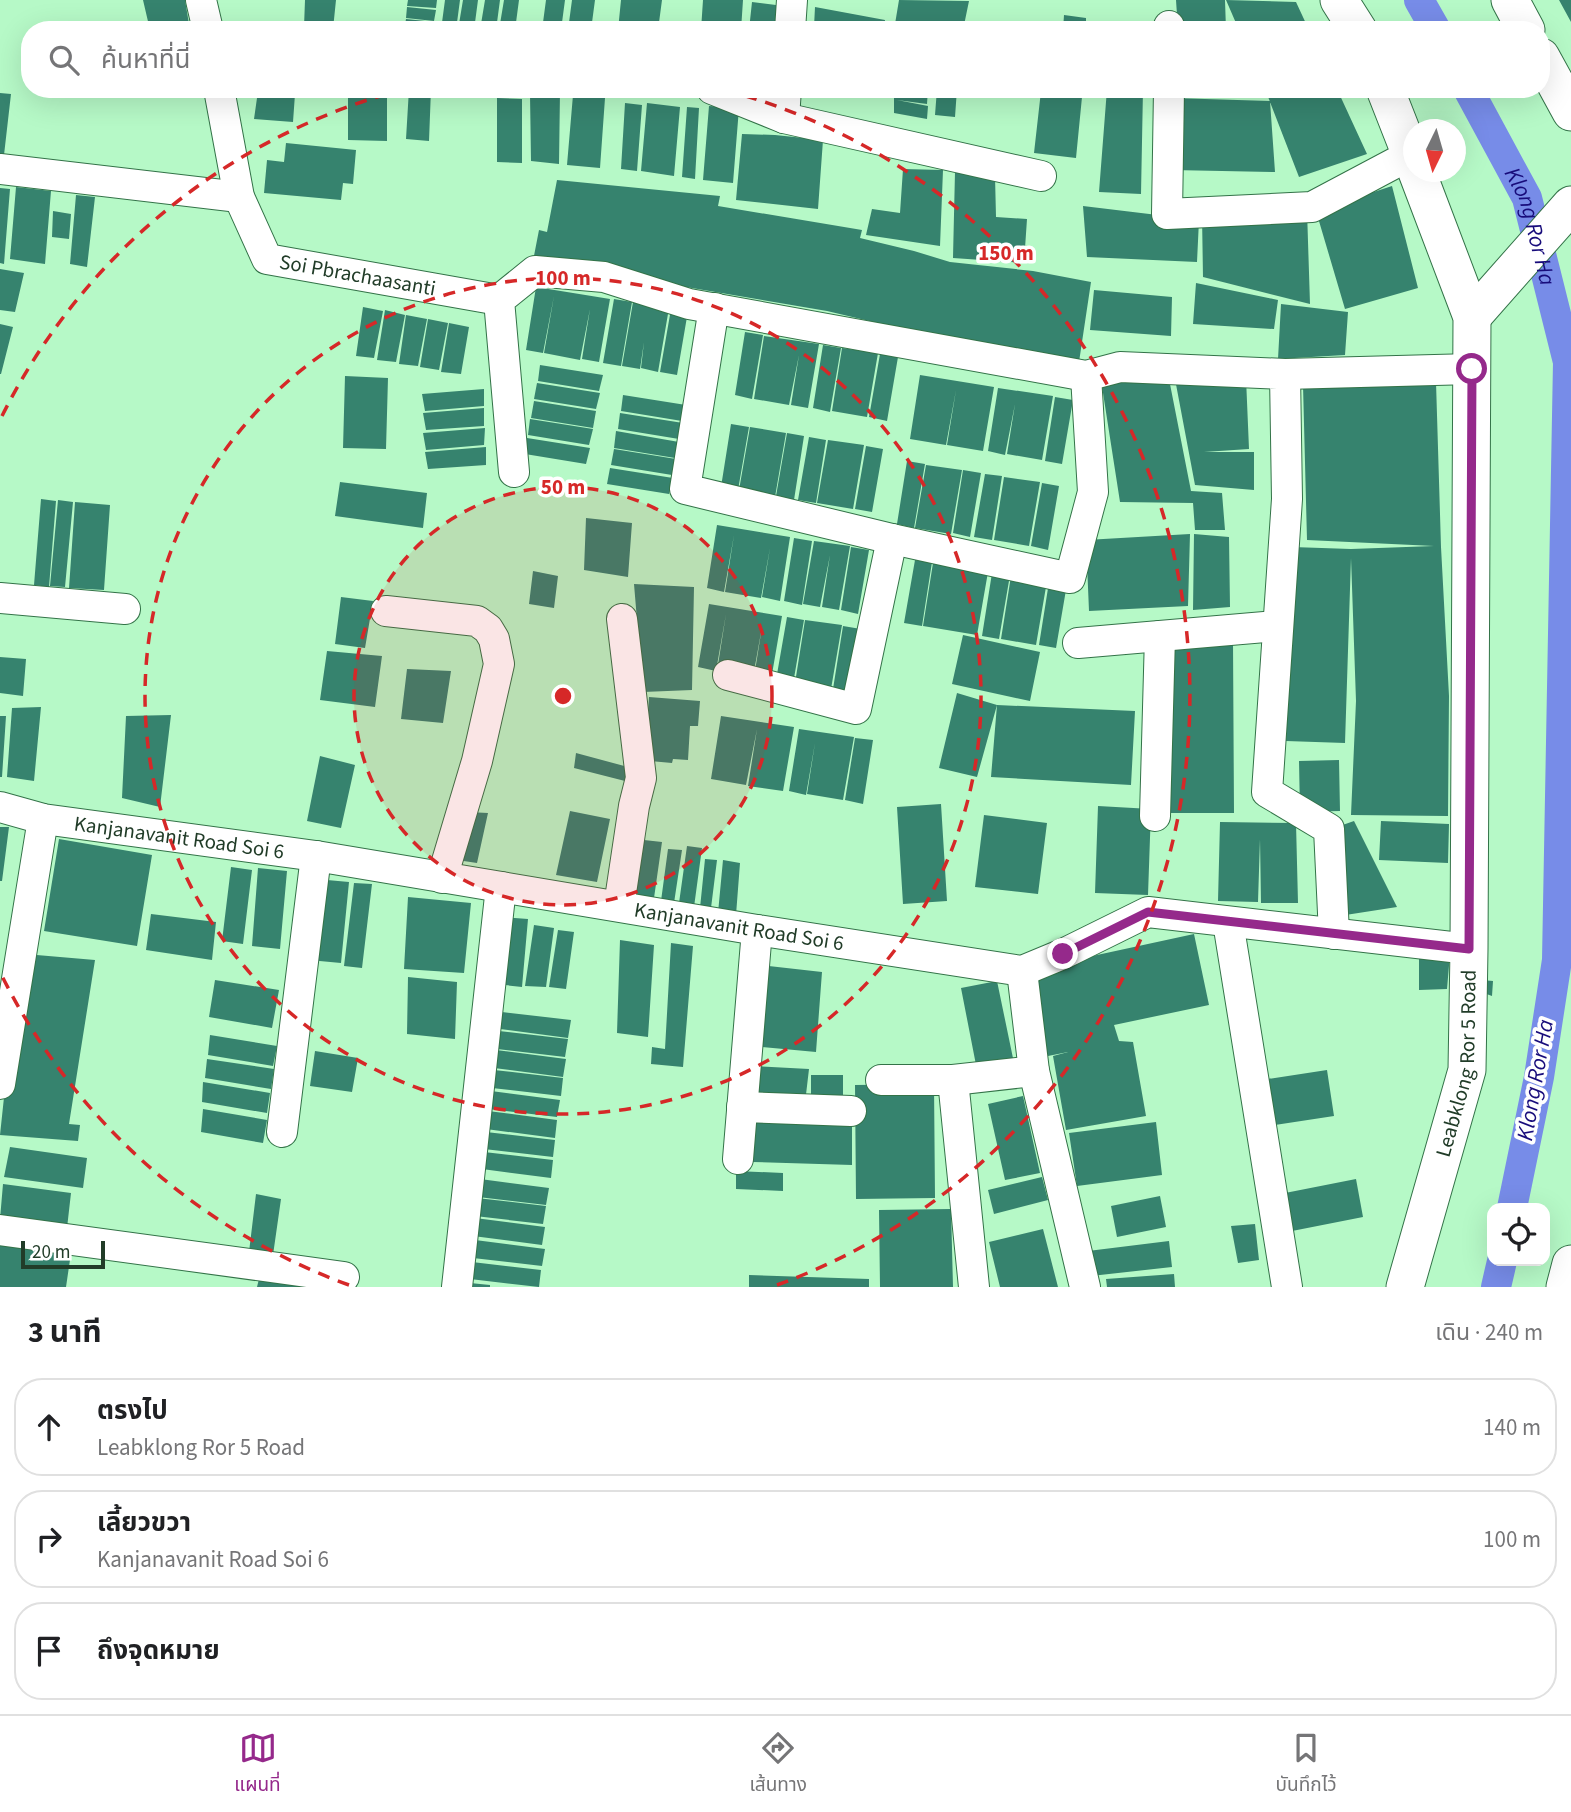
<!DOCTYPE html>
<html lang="th">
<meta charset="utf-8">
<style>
body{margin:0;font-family:"Source Sans 3","Noto Sans Thai",sans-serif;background:#f2f2f2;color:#202124}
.controls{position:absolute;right:21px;bottom:21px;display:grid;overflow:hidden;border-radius:14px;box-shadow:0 7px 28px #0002}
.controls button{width:63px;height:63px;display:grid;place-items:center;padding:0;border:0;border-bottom:2px solid #e0e0e0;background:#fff;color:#202124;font:35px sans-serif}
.compass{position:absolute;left:1403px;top:119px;width:63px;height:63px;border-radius:50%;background:#fff;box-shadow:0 7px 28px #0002;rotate:185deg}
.scale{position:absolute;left:21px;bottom:18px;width:84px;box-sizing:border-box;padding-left:7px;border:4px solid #213c28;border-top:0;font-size:19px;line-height:24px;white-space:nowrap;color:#213c28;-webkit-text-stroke:5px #fff;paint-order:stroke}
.stop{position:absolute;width:21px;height:21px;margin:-16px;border:5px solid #95298b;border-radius:50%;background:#fff}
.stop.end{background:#95298b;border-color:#fff;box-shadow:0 2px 7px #0008}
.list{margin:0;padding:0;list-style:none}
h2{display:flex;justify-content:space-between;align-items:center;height:91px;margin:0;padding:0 28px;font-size:30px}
h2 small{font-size:23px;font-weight:400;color:#757577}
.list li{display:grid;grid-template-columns:46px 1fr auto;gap:21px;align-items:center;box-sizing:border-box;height:98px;margin:0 14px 14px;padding:0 14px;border:2px solid #e0e0e0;border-radius:28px}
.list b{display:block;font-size:26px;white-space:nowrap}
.list p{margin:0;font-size:23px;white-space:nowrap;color:#757577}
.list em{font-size:23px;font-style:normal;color:#757577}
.icon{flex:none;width:38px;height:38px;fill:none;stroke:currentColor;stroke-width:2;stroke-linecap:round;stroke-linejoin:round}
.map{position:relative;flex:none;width:1571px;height:1287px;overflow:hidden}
.search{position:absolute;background:#fff;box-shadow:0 7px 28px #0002;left:21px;right:21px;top:21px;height:77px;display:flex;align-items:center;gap:18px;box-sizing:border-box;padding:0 24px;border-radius:28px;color:#757577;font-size:26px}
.sheet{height:427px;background:#fff}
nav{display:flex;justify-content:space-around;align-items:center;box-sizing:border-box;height:98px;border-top:2px solid #e0e0e0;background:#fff;font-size:19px;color:#757577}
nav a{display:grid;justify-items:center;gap:4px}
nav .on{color:#95298b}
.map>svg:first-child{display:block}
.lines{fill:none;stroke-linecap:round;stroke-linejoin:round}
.canal{stroke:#778ce8;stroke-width:30}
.building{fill:#36836e}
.minor-casing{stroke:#337348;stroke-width:32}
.tertiary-casing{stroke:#337348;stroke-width:39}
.minor{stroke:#fff;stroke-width:30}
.tertiary{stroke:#fff;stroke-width:37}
.route{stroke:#95298b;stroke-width:9}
.ring{fill:none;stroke:#d62828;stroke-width:3.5;stroke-dasharray:12 9}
.labels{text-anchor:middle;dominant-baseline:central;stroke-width:7;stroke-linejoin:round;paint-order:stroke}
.street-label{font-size:21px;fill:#213c28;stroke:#fff}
.water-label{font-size:23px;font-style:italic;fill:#180c7b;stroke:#fff}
.centre{fill:#d62828;stroke:#fff;stroke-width:3.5}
.ring-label{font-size:21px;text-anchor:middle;font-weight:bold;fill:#d62828;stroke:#fff;stroke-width:7;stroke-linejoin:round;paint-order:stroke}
</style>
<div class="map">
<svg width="1571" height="1287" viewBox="0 0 1571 1287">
<rect width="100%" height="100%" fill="#b6f9c7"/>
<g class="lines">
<g class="canal">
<path d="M1419 0 1436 30"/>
<path id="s1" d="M1468 89 1527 198 1568 362 1557 960 1539 1077 1512 1208"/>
<path d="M1496 1287 1502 1261"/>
</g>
</g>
<path class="building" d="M143 0H185L190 30H150Z
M305 0H336L333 29 304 27Z
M408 0H437L436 8 407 6Z
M445 0H460L456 30H441Z
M463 0H478L474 30H458Z
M485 0H500L496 30H480Z
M504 0H519L515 30H499Z
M546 0H565L561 30H542Z
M572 0H595L591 30H568Z
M621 0H662L658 30H618Z
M703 0H743L741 30H701Z
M899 0 969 1 963 30H894Z
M1176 0H1225L1226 30H1178Z
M1226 0 1296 2 1309 30H1239Z
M1559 0H1571V22Z
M752 2 784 6 783 30H749Z
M407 7 436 10 434 21 406 18Z
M815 7 885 20 884 30H827L814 27Z
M1064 15 1086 18V30H1063Z
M406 19 435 22 434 30H404Z
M348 89H387V141L348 140Z
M409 89H431L429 141 406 139Z
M894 89H928L927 104 897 100 928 106 927 119 894 113Z
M937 89H957L955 117 935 115Z
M1107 89H1143L1141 194 1099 192Z
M1265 89H1337L1367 154 1299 177Z
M258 91 295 94 293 122 254 119Z
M560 91 559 164 531 161 530 94Z
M1041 91 1082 97 1076 158 1034 153Z
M0 93 11 94 4 155H0Z
M573 95 605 98 600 168 567 165Z
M497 98 522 99V163L497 162Z
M1172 98 1270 101 1275 172 1172 170Z
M625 103 642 105 637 171 621 169Z
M647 103 680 107 674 176 641 171Z
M709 106 739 108 733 183 703 180Z
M687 107 699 108 695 179 682 177Z
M742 134 775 135 823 140 818 209 736 200Z
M286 143 356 150 353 184 343 183 341 200 264 193 267 160 284 162Z
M903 169 943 170 940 246 866 235 872 209 900 213Z
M955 172 995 176 996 217 1027 219 1024 263 953 258Z
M557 180 720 196 718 206 862 230 860 238 914 251 950 262 1033 271 1091 282 1079 362 933 336 827 311 533 261 539 230 547 232Z
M1392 186 1418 288 1345 309 1316 211Z
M16 187 51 191 45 264 10 259Z
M0 188 10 189 4 264 0 263Z
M76 195 95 197 87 267 70 264Z
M1083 206 1199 220 1197 262 1087 257Z
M1307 210 1310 304 1203 277 1202 215Z
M53 211 71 214 69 239 52 237Z
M0 269 24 273 15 312 0 310Z
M1196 283 1278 300 1274 329 1193 324Z
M536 287 610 299 599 362 582 359 590 309 580 360 544 353 554 296 543 353 526 350Z
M1094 290 1172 297 1171 336 1090 330Z
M614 299 632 302 621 366 603 363Z
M633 302 669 308 658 372 641 368 644 342 640 369 622 366Z
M1281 304 1348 312 1345 355 1278 359Z
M363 307 383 311 374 358 356 356Z
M671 309 688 311 677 375 660 372Z
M385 310 405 315 396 362 377 360Z
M406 315 427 319 418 366 399 364Z
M428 319 448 323 439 370 420 367Z
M449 323 469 327 461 374 441 372Z
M0 324 13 327 1 374H0Z
M745 332 763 335 752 399 735 395Z
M764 336 819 344 808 408 791 405 799 355 789 405 754 399Z
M823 345 841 348 830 412 813 408Z
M842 348 878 353 867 417 832 411Z
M880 354 898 357 887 421 869 417Z
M540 365 603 375 599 391 538 381Z
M920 375 994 387 983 451 947 445 956 390 946 445 910 439Z
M345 376 388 378 386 449 343 448Z
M1246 378 1249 449 1204 452H1254V490L1195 485 1175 379Z
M1169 379 1191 491 1222 493 1225 530H1195L1193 503 1120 502 1101 380Z
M1436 382 1441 547 1449 696 1448 816 1351 815 1356 701 1351 558 1345 743 1286 741 1292 547 1351 549 1434 546 1307 540 1303 385Z
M537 383 600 393 596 409 534 399Z
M998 388 1053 396 1042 460 1007 454 1015 404 1005 455 988 451Z
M484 389V406L425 411 422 394Z
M623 395 686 405 682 421 621 411Z
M1055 397 1073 400 1062 464 1045 461Z
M534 401 596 411 593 428 531 418Z
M484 408V426L426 430 423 413Z
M620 413 683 423 679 439 618 429Z
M530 419 593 429 589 445 528 435Z
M731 424 749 427 738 490 721 487Z
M750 427 786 433 775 497 739 490Z
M485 428 484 445 426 450 423 433Z
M616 431 679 442 675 458 614 448Z
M787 433 804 436 794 500 776 496Z
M809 437 826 440 816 503 798 500Z
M527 438 590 448 586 464 525 454Z
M828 440 864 445 853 509 817 503Z
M866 446 883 449 872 512 855 509Z
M486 447V465L428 469 425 452Z
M614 449 676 459 672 475 611 465Z
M907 461 925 464 914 528 897 524Z
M926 465 962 470 951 534 915 528Z
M610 468 673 478 669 494 607 484Z
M963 470 981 473 970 537 953 533Z
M985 474 1002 476 992 540 974 537Z
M1004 477 1040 482 1029 546 994 540Z
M340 482 427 493 423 528 335 516Z
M1042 483 1059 486 1048 550 1031 546Z
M41 499 56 501 49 587 34 585Z
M58 500 73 502 65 587 50 586Z
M75 502 110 505 104 590 69 588Z
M586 518 632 523 628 577 584 570Z
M717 525 790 537 780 601 762 597 770 548 761 598 725 592 734 535 724 592 707 588Z
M1190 534 1188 606 1089 611 1086 540Z
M1194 534 1229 537 1230 607 1193 610Z
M794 538 812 541 802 605 784 601Z
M814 541 850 546 839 610 822 607 830 555 820 607 803 604Z
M851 547 869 550 858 614 841 610Z
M915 560 932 562 922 626 904 623Z
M933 563 988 572 977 635 923 626Z
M533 571 558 576 554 608 529 604Z
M992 573 1010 575 999 639 982 636Z
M1011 576 1047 581 1036 645 1001 639Z
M1049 582 1067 584 1056 648 1039 645Z
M634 584 694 587 692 690 643 692Z
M341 597 373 601 365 648 335 644Z
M709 604 782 616 771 680 754 677 762 627 753 677 717 671 726 614 716 671 698 667Z
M787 617 804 620 793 684 776 680Z
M805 620 842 625 831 689 795 683Z
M843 626 861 629 850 693 833 689Z
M963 635 1040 652 1030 701 952 684Z
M1233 642 1234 813H1168L1167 643Z
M327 651 382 656 375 707 320 700Z
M0 657 26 659 23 696 0 693Z
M407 669 451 671 443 723 401 719Z
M957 693 997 705 977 777 939 768Z
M649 697 700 701 698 726H690L688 760 673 759 672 763 650 761 646 745Z
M997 705 1135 711 1131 785 991 777Z
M41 707 34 781 7 777 12 708Z
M171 715 160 807 122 798 126 716Z
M0 716H6L2 777H0Z
M721 716 794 727 783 791 748 786 757 729 746 785 711 779Z
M799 729 854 737 843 800 807 794 815 743 806 795 789 791Z
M855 738 873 740 863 804 845 800Z
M576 753 628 767 625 781 574 768Z
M320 756 355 765 341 828 307 821Z
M1339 760 1340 811 1300 812 1299 761Z
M941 804 947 901 903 904 897 807Z
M1098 806 1151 809 1148 895 1095 893Z
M570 811 610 819 597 882 556 875Z
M468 812 488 813 477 863 457 860Z
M984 815 1047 823 1038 894 975 887Z
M1354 821 1397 907 1339 916 1334 828Z
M1381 821 1449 824 1448 863 1379 860Z
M1220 822 1296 823 1298 903H1261L1260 839 1258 902 1218 901Z
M0 827H9L2 881H0Z
M59 839 152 855 137 946 44 931Z
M635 839 662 842 654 898 626 895Z
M687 846 702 848 694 907 679 903Z
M668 849 682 850 674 903 661 901Z
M705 859 717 860 711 908H700Z
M723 860 740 863 736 915 718 913Z
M231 867 252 870 243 944 222 941Z
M258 868 287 871 280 949 252 946Z
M316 879 349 882 341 963 309 960Z
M354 883 372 884 362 968 344 966Z
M408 897 471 903 464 973 404 969Z
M151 914 216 922 212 960 146 950Z
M502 917 528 919 522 987 496 984Z
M534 925 554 928 546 987 525 986Z
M558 930 574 932 566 989 549 987Z
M1194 934 1209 1005 1114 1025 1119 1041 1133 1042 1146 1116 1066 1130 1053 1056 1068 1052 1043 1057 1024 974 1097 955Z
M620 940 654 945 648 1037 617 1033Z
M671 943 693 946 683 1067 651 1064 652 1047 665 1049Z
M1419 953 1450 954 1447 989 1419 990Z
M25 954 95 960 69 1124 80 1125 78 1141 0 1135 5 1088Z
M760 965 822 972 816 1052 752 1046Z
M408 977 457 982 455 1039 407 1034Z
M215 980 279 990 272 1028 209 1017Z
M1482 980 1493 981 1492 996 1481 992Z
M997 981 1014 1063 977 1070 961 988Z
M502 1012 571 1020 568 1038 500 1029Z
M499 1031 568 1039 565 1057 497 1049Z
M210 1035 277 1046 273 1066 208 1055Z
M496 1050 566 1059 563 1077 494 1068Z
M315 1051 358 1058 352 1092 310 1086Z
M207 1059 274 1069 271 1089 205 1078Z
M753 1066 809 1069 805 1103 749 1100Z
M494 1070 563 1078 561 1096 492 1088Z
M1327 1070 1334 1116 1268 1126 1261 1080Z
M811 1075H843V1095H811Z
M203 1082 270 1093 267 1113 202 1102Z
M934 1084 935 1198 856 1199 855 1085Z
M491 1091 560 1100 557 1117 489 1109Z
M1023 1096 1040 1173 1005 1180 988 1104Z
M203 1109 267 1120 263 1143 201 1132Z
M488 1111 557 1120 555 1138 486 1129Z
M753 1115 852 1119V1165L753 1162Z
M1156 1122 1162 1175 1077 1186 1069 1133Z
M486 1132 555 1140 553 1157 484 1149Z
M10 1147 87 1158 83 1188 4 1177Z
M484 1152 553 1160 551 1178 482 1169Z
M736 1171 783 1173V1191L736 1189Z
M1042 1177 1048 1200 994 1214 988 1190Z
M480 1179 549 1188 546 1205 478 1197Z
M1356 1179 1363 1217 1287 1232 1280 1194Z
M3 1184 71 1193 67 1228 0 1219Z
M256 1194 281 1199 273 1255 249 1252Z
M1160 1196 1166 1227 1117 1237 1111 1206Z
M477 1198 546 1206 543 1224 475 1216Z
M951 1209 953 1287H880L879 1210Z
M475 1218 545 1227 542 1245 473 1236Z
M1255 1224 1259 1260 1238 1263 1231 1226Z
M1043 1229 1058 1287H1000L989 1242Z
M0 1240 71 1253 66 1287H0Z
M475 1240 545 1249 542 1266 473 1258Z
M1169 1241 1172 1267 1091 1276 1088 1251Z
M472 1262 541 1270 539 1287 470 1279Z
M1174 1274 1175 1287H1107L1106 1279Z
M749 1275 869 1279V1287H749Z
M259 1279 299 1286V1287H257Z
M470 1283 490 1285V1287H469Z"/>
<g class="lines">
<g class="minor-casing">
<g id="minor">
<path d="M201 0 208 30"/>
<path d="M790 30 792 0"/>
<path d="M1169 30V26"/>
<path id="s2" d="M219 89 239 197 267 259 499 300"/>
<path d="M712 89 784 118 1041 176"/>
<path d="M1169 89 1167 214 1312 207 1410 155"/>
<path d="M784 118 786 89"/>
<path d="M0 169 239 197"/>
<path d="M715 308 712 320 685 489 892 539 1070 578 1093 492 1086 376"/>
<path d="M1285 374 1472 369"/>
<path d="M514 472 499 300 535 271 604 277 689 304 1086 376 1120 367 1285 374 1287 499 1267 792 1329 829 1334 934"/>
<path d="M0 598 125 609"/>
<path d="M386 611 477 621 488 629 494 639 499 664 477 761 442 878"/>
<path d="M1078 643 1277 626"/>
<path d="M728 675 856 709 892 539"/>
<path id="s3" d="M0 807 43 819 316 856 757 930 1022 971 1063 954 1148 912 1469 949"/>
<path d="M1155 816 1160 636"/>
<path d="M619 906 634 806 641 778 622 619"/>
<path d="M1228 922 1287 1287"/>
<path d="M1022 971 1034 1071 1085 1287"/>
<path d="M881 1080H953L1034 1071"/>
<path d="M953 1080 974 1287"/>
<path d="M0 1084 43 819"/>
<path d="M742 1107 851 1111"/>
<path d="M282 1132 316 856"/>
<path d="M738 1159 757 930"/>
<path d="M0 1230 344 1277"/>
<path d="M457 1287 501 887"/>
</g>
</g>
<g class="tertiary-casing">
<g id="tertiary">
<path d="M1339 0 1358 30"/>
<path d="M1510 0 1526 30"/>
<path d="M1541 57 1571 112"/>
<path d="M1385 89 1414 163"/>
<path d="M1472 317 1571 205"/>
<path id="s4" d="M1405 1287 1467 1070 1469 949 1472 317 1417 172"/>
<path d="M1565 1287 1571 1264"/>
</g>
</g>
<use href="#minor" class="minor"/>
<use href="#tertiary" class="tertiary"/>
</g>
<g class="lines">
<path class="route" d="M1063 954 1148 912 1469 949 1472 369"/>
</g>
<circle cx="563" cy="696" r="209" fill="#d62828" fill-opacity=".12"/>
<g class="ring">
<circle cx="563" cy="696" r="209"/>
<circle cx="563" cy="696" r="418"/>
<path d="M349 1285A627 627 0 0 1 2 976M2 416A627 627 0 0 1 401 90M725 90A627 627 0 0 1 777 1285"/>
</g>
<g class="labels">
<g class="street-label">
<text stroke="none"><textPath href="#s2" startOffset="270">Soi Pbrachaasanti</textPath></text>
<text stroke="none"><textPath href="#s3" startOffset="182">Kanjanavanit Road Soi 6</textPath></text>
<text stroke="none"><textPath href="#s3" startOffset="749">Kanjanavanit Road Soi 6</textPath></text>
<text stroke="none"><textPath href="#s4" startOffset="231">Leabklong Ror 5 Road</textPath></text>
</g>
<g class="water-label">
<text stroke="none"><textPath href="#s1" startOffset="152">Klong Ror Ha</textPath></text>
<text transform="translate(1535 1080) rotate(-80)">Klong Ror Ha</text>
</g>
</g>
<circle cx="563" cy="696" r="10" class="centre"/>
<g class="ring-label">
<text x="1006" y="260">150 m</text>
<text x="563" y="285">100 m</text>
<text x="563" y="494">50 m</text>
</g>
</svg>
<div class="controls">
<button><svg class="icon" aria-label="locate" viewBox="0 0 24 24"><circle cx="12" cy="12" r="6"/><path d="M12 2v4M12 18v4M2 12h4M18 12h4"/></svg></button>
</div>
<svg class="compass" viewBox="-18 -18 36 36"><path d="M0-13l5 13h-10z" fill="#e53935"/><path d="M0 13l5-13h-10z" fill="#757577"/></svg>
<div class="scale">20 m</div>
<div class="stop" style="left:1472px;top:369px"></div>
<div class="stop end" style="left:1063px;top:954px"></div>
<div class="search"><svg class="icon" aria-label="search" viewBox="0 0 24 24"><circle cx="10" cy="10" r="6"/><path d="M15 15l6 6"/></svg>ค้นหาที่นี่</div>
</div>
<section class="sheet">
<h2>3 นาที<small>เดิน · 240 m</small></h2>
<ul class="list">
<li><svg class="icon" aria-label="ahead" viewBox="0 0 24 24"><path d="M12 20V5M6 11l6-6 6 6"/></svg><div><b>ตรงไป</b><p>Leabklong Ror 5 Road</p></div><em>140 m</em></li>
<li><svg class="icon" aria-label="right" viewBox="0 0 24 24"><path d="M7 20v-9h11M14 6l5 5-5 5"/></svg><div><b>เลี้ยวขวา</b><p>Kanjanavanit Road Soi 6</p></div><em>100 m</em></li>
<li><svg class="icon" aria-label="arrive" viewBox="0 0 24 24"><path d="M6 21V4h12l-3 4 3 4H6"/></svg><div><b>ถึงจุดหมาย</b></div></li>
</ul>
</section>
<nav>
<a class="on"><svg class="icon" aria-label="map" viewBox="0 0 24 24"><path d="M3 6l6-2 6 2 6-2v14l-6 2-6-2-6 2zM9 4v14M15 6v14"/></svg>แผนที่</a>
<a><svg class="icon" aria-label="directions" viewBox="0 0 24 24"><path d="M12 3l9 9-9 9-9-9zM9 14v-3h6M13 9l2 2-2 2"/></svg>เส้นทาง</a>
<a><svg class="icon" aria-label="saved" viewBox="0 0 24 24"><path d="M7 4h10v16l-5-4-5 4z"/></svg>บันทึกไว้</a>
</nav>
